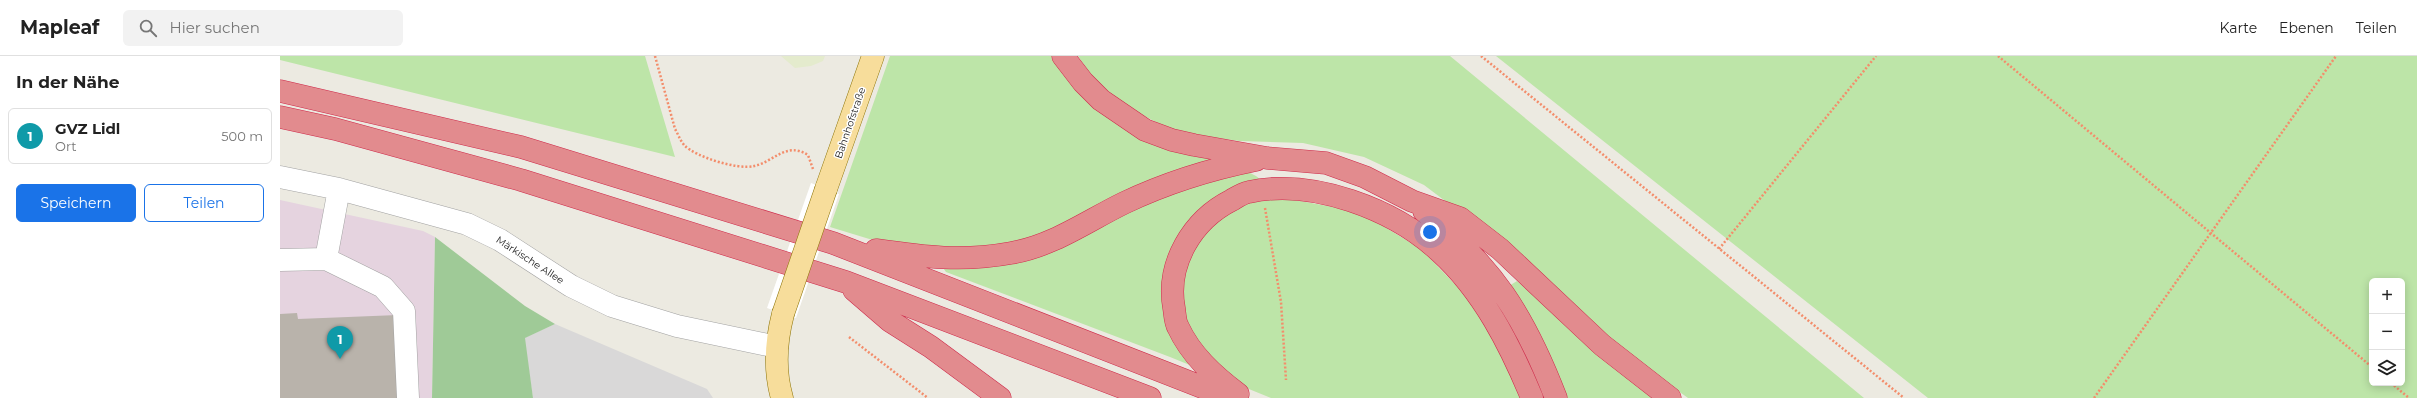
<!DOCTYPE html>
<html lang="de">
<meta charset="utf-8">
<style>
body{margin:0;font-family:Montserrat,sans-serif;background:#f2f2f2;color:#222}
.controls{position:absolute;right:12px;bottom:12px;display:grid;overflow:hidden;border-radius:6px;box-shadow:0 2px 10px #0003}
.controls button{width:36px;height:36px;display:grid;place-items:center;padding:0;border:0;border-bottom:1px solid #e0e0e0;background:#fff;color:#222;font:20px sans-serif}
.you{position:absolute;left:1150px;top:176px;width:14px;height:14px;margin:-10px;border:3px solid #fff;border-radius:50%;background:#1a73e8;box-shadow:0 0 0 6px #1a73e833}
.badge{display:grid;place-items:center;width:26px;height:26px;border-radius:50%;background:#1a73e8;color:#fff;font-size:13px;font-weight:700}
.pin{position:absolute;translate:-50% -33px;filter:drop-shadow(0 1px 2px #0008)}
.pin::after{content:'';position:absolute;top:21px;width:14px;height:12px;background:inherit;clip-path:polygon(0 0,100% 0,50% 100%)}
.list{margin:0;padding:0;list-style:none}
h2{display:flex;justify-content:space-between;align-items:center;height:52px;margin:0;padding:0 16px;font-size:17px}
h2 small{font-size:13px;font-weight:400;color:#767676}
.list li{display:grid;grid-template-columns:26px 1fr auto;gap:12px;align-items:center;box-sizing:border-box;height:56px;margin:0 8px 8px;padding:0 8px;border:1px solid #e0e0e0;border-radius:6px}
.list b{display:block;font-size:15px;white-space:nowrap}
.list p{margin:0;font-size:13px;white-space:nowrap;color:#767676}
.list em{font-size:13px;font-style:normal;color:#767676}
.actions{display:flex;gap:8px;padding:12px 16px}
.actions a{flex:1;padding:9px 0;border:1px solid #1a73e8;border-radius:6px;text-align:center;font-size:14px;color:#1a73e8}
.actions .main{background:#1a73e8;color:#fff}
.icon{flex:none;width:22px;height:22px;fill:none;stroke:currentColor;stroke-width:2;stroke-linecap:round;stroke-linejoin:round}
.map{position:relative;flex:none;width:2137px;height:342px;overflow:hidden}
header{display:flex;align-items:center;gap:24px;box-sizing:border-box;height:56px;padding:0 20px;background:#fff;border-bottom:1px solid #e0e0e0}
header strong{font-size:19px}
nav{display:flex;gap:22px;margin-inline-start:auto;font-size:14px}
.search{width:280px;height:36px;background:#f2f2f2;display:flex;align-items:center;gap:10px;box-sizing:border-box;padding:0 14px;border-radius:6px;color:#767676;font-size:15px}
main{display:flex}
aside{flex:1;background:#fff}
.map>svg:first-child{display:block}
.residential{fill:#d9d8d8}
.industrial{fill:#e5d3df}
.farmland{fill:#e4ebcd}
.grass{fill:#bde5a8;fill-rule:evenodd}
.forest{fill:#9fca97}
.pier{fill:#fff}
.building{fill:#b9b3ab}
.lines{fill:none;stroke-linecap:round;stroke-linejoin:round}
.minor-casing{stroke:#a2a2a2;stroke-width:23}
.major-casing{stroke:#8c7306;stroke-width:23}
.highway-casing{stroke:#ce2b4b;stroke-width:23}
.path{stroke:#f38d6b;stroke-width:2.5;stroke-dasharray:2 2;stroke-linecap:butt}
.minor{stroke:#fff;stroke-width:22}
.major{stroke:#f7dd9b;stroke-width:22}
.highway{stroke:#e28b8e;stroke-width:22}
.major-bridge-casing{stroke:#8c7306;stroke-width:23;stroke-linecap:butt}
.major-bridge{stroke:#f7dd9b;stroke-width:22}
.labels{text-anchor:middle;dominant-baseline:central;stroke-width:3;stroke-linejoin:round;paint-order:stroke}
.street-label{font-size:10px;fill:#1b1b1b;stroke:#fff}
</style>
<header>
<strong>Mapleaf</strong>
<div class="search"><svg class="icon" aria-label="search" viewBox="0 0 24 24"><circle cx="10" cy="10" r="6"/><path d="M15 15l6 6"/></svg>Hier suchen</div>
<nav><a>Karte</a><a>Ebenen</a><a>Teilen</a></nav>
</header>
<main>
<aside>
<h2>In der Nähe<small></small></h2>
<ul class="list">
<li><span class="badge" style="background:#0f9aa8">1</span><div><b>GVZ Lidl</b><p>Ort</p></div><em>500 m</em></li>
</ul>
<div class="actions"><a class="main">Speichern</a><a>Teilen</a></div>
</aside>
<div class="map">
<svg width="2137" height="342" viewBox="0 0 2137 342">
<rect width="100%" height="100%" fill="#eceae1"/>
<path class="residential" d="M275 268 427 333 433 342H253L244 282Z"/>
<path class="industrial" d="M0 144 143 175 155 181 152 342H0Z"/>
<path class="farmland" d="M501 0H545L543 5 531 10 515 12Z"/>
<path class="grass" d="M0 0H365L395 101 0 4Z
M610 0H773L790 25 976 120 1004 142 1080 156 1141 193 1196 250 1237 225 1328 304 1381 342H991L890 301 666 216 651 195 609 189 550 171Z
M798 0H1170L1584 342H1408L1336 290 1205 175 1144 129 1084 101 1023 87 960 85 897 77 845 50 813 22Z
M1216 0H2137V342H1648ZM2092 225H2122V327H2092Z"/>
<path class="forest" d="M155 181 245 250 275 268 245 282 253 342H152Z"/>
<path class="pier" d="M531 127 559 138 516 262 487 252Z"/>
<path class="building" d="M17 257 18 263 118 259 121 342H0V258Z"/>
<g class="lines">
<g class="minor-casing">
<path id="minor" d="M0 121 59 133 187 168 220 184 291 230 332 250 397 270 497 291
M46 203 59 133
M0 204 46 203 103 231 124 255 128 342"/>
</g>
<g class="major-casing">
<path id="major" d="M546 133 593 0
M502 342C494 314 496 285 503 258"/>
</g>
<g class="highway-casing">
<path id="highway" d="M783 0 803 26 821 44 865 74 892 84 914 89 987 102 1046 107 1085 121 1132 145 1180 162 1220 193 1322 289 1390 342
M0 35 241 91 553 187 950 342
M0 61 55 73 241 124 566 226 870 342
M1144 155C1213 211 1244 259 1276 342
M596 194C645 201 682 206 731 197 773 190 807 165 844 147 886 127 931 113 976 104
M574 234 610 265 651 291 720 342
M958 338C933 319 911 299 898 271 895 266 895 258 894 252 886 208 912 164 952 144 957 141 963 137 969 136 1032 122 1114 153 1160 196 1203 235 1230 289 1252 342"/>
</g>
<path class="path" d="M375 0 395 73C398 78 400 84 404 89 416 101 457 114 474 110 494 106 506 85 528 99L533 113
M1201 0 1624 342
M1718 0 2092 311
M985 152 1001 246 1006 324
M1439 193 1596 0
M569 281 648 342
M2111 327 2129 342
M1814 342 2056 0"/>
<use href="#minor" class="minor"/>
<use href="#major" class="major"/>
<use href="#highway" class="highway"/>
<g class="major-bridge-casing">
<path id="major-bridge" d="M503 258 546 133"/>
</g>
<use href="#major-bridge" class="major-bridge"/>
</g>
<g class="labels">
<g class="street-label">
<text transform="translate(570 67) rotate(-71)">Bahnhofstraße</text>
<text transform="translate(250 204) rotate(33)">Märkische Allee</text>
</g>
</g>
</svg>
<div class="controls">
<button>+</button>
<button>−</button>
<button><svg class="icon" aria-label="layers" viewBox="0 0 24 24"><path d="M12 4l9 5-9 5-9-5zM3 14l9 5 9-5"/></svg></button>
</div>
<div class="you"></div>
<div class="pin badge" style="left:60px;top:303px;background:#0f9aa8">1</div>
</div>
</main>
